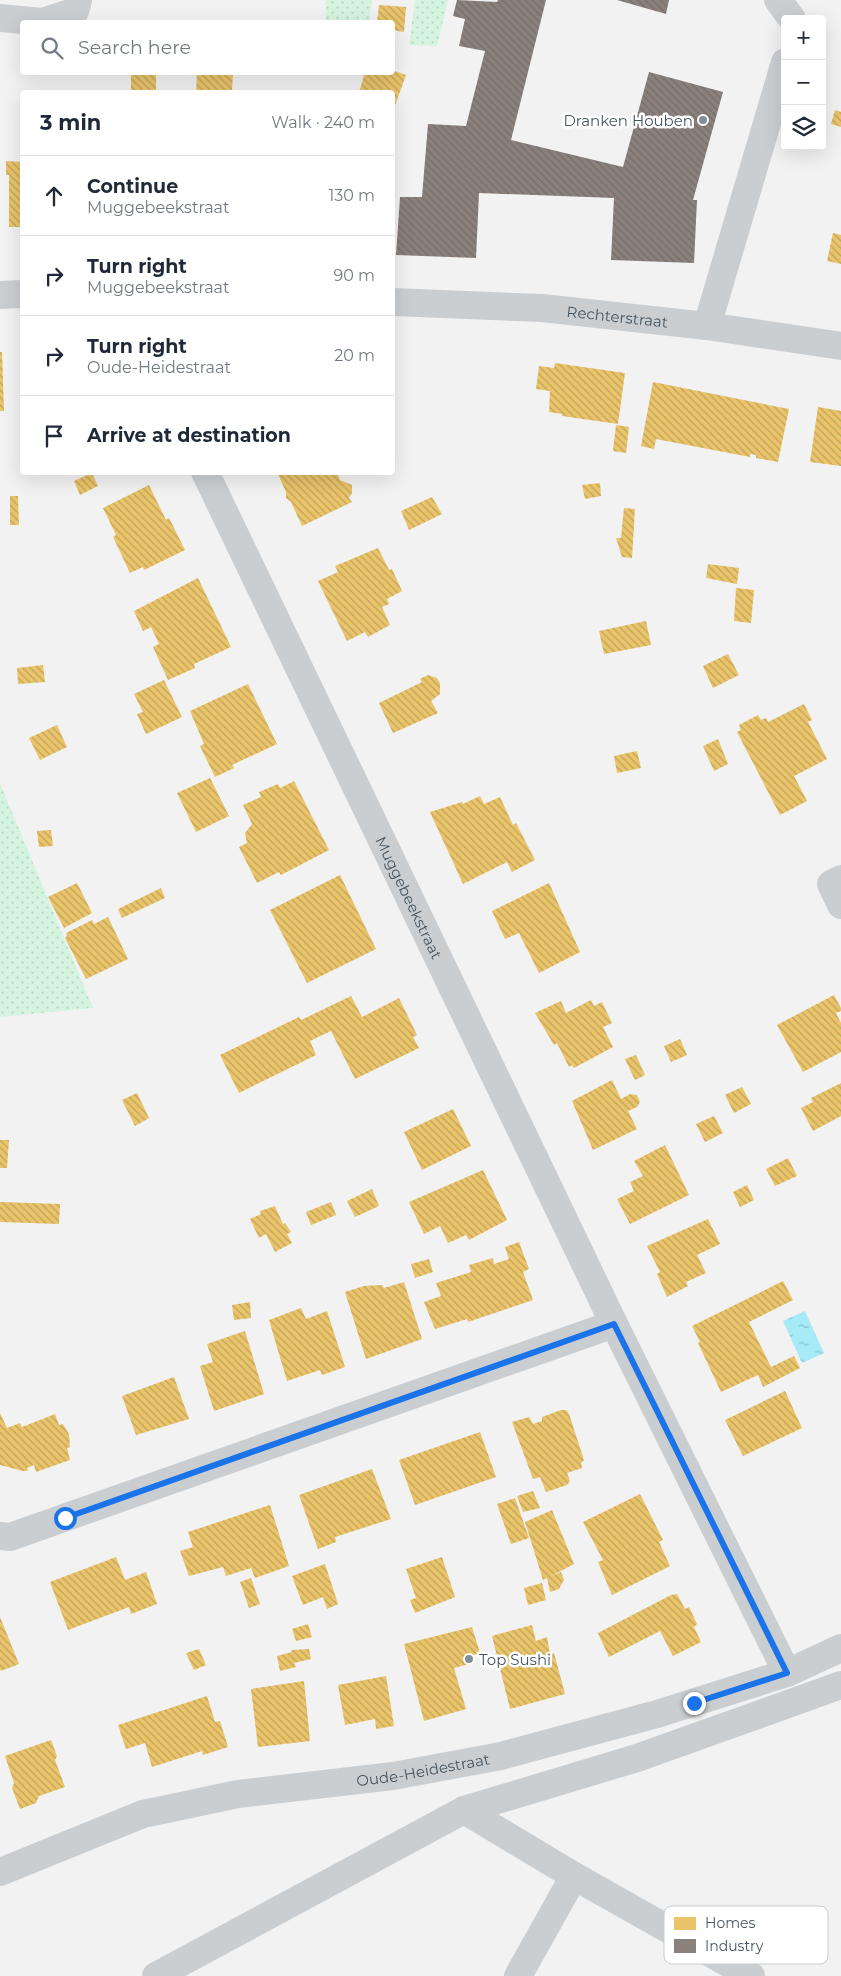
<!DOCTYPE html>
<meta charset="utf-8">
<style>
body{margin:0;font-family:Montserrat,sans-serif;background:#f2f2f3;color:#1f2937}
.controls{position:absolute;right:15px;top:15px;display:grid;overflow:hidden;border-radius:5px;box-shadow:0 5px 20px #0002}
.controls button{width:45px;height:45px;display:grid;place-items:center;padding:0;border:0;border-bottom:1px solid #e0e1e3;background:#fff;color:#1f2937;font:25px sans-serif}
.stop{position:absolute;width:15px;height:15px;margin:-11px;border:4px solid #1a73e8;border-radius:50%;background:#fff}
.stop.end{background:#1a73e8;border-color:#fff;box-shadow:0 1px 5px #0008}
.list{margin:0;padding:0;list-style:none}
h2{display:flex;justify-content:space-between;align-items:center;height:65px;margin:0;padding:0 20px;font-size:21px}
h2 small{font-size:16px;font-weight:400;color:#747a83}
.list li{display:grid;grid-template-columns:32px 1fr auto;gap:15px;align-items:center;box-sizing:border-box;height:80px;padding:0 20px;border-top:1px solid #e0e1e3}
.list b{display:block;font-size:19px;white-space:nowrap}
.list p{margin:0;font-size:16px;white-space:nowrap;color:#747a83}
.list em{font-size:16px;font-style:normal;color:#747a83}
.icon{flex:none;width:28px;height:28px;fill:none;stroke:currentColor;stroke-width:2;stroke-linecap:round;stroke-linejoin:round}
.map{position:relative;flex:none;width:841px;height:1976px;overflow:hidden}
.search{position:absolute;background:#fff;box-shadow:0 5px 20px #0002;left:20px;top:20px;width:375px;height:55px;display:flex;align-items:center;gap:12px;box-sizing:border-box;padding:0 18px;border-radius:5px;color:#747a83;font-size:19px}
.panel{position:absolute;background:#fff;box-shadow:0 5px 20px #0002;left:20px;top:90px;width:375px;height:385px;border-radius:5px}
.map>svg:first-child{display:block}
.grass{fill:url(#grass-dots)}
.water{fill:url(#water-ripples)}
.homes{fill:url(#homes-back-hatch)}
.industry{fill:url(#industry-back-hatch)}
.lines{fill:none;stroke-linecap:round;stroke-linejoin:round}
.minor{stroke:#cbced1;stroke-width:28}
.route{stroke:#1a73e8;stroke-width:6}
.poi-dot{fill:#838d94;stroke:#fff;stroke-width:2}
.labels{text-anchor:middle;dominant-baseline:central;stroke-width:5;stroke-linejoin:round;paint-order:stroke}
.poi-label{font-size:15px;fill:#465661;stroke:#fff;text-anchor:end}
.street-label{font-size:15px;fill:#465661;stroke:#fff}
.key{fill:#fff;stroke:#c8ccd0;stroke-width:1}
.key-label{font-size:14px;fill:#465661}
</style>
<div class="map">
<svg width="841" height="1976" viewBox="0 0 841 1976">
<defs>
<pattern id="grass-dots" width="8" height="8" patternUnits="userSpaceOnUse" patternTransform="scale(1.25)"><rect width="8" height="8" fill="#d5f4df"/><path d="M2 2h.1M6 6h.1" fill="none" stroke="#b8d3c2" stroke-width="1.8" stroke-linecap="round"/></pattern>
<pattern id="water-ripples" width="26" height="14" patternUnits="userSpaceOnUse" patternTransform="scale(1.25)"><rect width="26" height="14" fill="#a5eaf6"/><path d="M2 4q2-2 4 0t4 0M15 11q2-2 4 0t4 0" fill="none" stroke="#88c0cb"/></pattern>
<pattern id="homes-back-hatch" width="6" height="6" patternUnits="userSpaceOnUse" patternTransform="scale(1.25)"><rect width="6" height="6" fill="#e9c46a"/><path d="M-1 5l2 2M0 0l6 6M5-1l2 2" fill="none" stroke="#bfa25b"/></pattern>
<pattern id="industry-back-hatch" width="6" height="6" patternUnits="userSpaceOnUse" patternTransform="scale(1.25)"><rect width="6" height="6" fill="#8a817c"/><path d="M-1 5l2 2M0 0l6 6M5-1l2 2" fill="none" stroke="#736c69"/></pattern>
</defs>
<rect width="100%" height="100%" fill="#f3f2f2"/>
<path class="grass" d="M326 0H372L369 22 326 20Z
M415 0H448L437 46 409 45Z
M0 783 93 1008 0 1017Z"/>
<path class="water" d="M805 1311 824 1353 802 1363 783 1321Z"/>
<path class="homes" d="M379 5 406 7 404 32 392 30V22H377Z
M392 70 406 75 393 111 392 92H359L364 76 357 72H392Z
M131 72H156V92H131Z
M197 72H233L232 92H196Z
M835 110 841 112V127L831 124Z
M6 161 22 162V227H9V175H6Z
M833 233 841 235V264L827 261Z
M0 352H2L4 411H0Z
M555 363 625 373 618 424 562 416V414L549 412 550 391 536 389 539 366 554 368Z
M653 382 789 409 778 462 756 458V455L750 454V457L656 439 654 449 641 446Z
M818 407 841 411V466L810 462Z
M616 425 629 427 626 453 613 451Z
M277 472H337L340 480 352 485V493L349 498 352 502 302 526 291 502 286 498V492Z
M92 473 98 486 80 495 74 481Z
M600 483 601 496 585 499 582 485Z
M149 485 166 520 169 518 185 550 144 570 143 567 130 573 113 537 116 535 103 508Z
M10 496H18L19 525H10Z
M432 497 442 514 409 530 401 511Z
M624 508 635 509 632 558 622 557 616 538H621Z
M378 548 389 570 392 569 402 591 387 599 389 604 382 607 390 625 368 637 365 632 347 641 318 581 338 572 335 566Z
M708 564 739 568 737 584 706 578Z
M198 578 231 647 194 664 195 668 168 680 153 647 159 644 151 627 143 631 134 611Z
M736 588 754 590 751 623 734 621Z
M646 621 651 645 604 654 599 631Z
M728 654 739 675 713 688 703 666Z
M43 665 45 682 18 684 17 668Z
M428 675 437 678 440 683V694L431 701 438 713 393 733 379 703 422 682 420 679Z
M164 680 182 717 146 734 137 714 143 712 134 694Z
M248 684 277 744 232 765 234 768 215 777 200 746 204 744 190 711Z
M804 704 812 720 808 722 827 759 794 776 807 801 780 815 737 732 741 730 739 725 758 715 761 720 766 718 768 722Z
M57 725 67 747 40 760 29 738Z
M718 739 728 764 714 771 703 746Z
M637 751 641 768 617 773 614 756Z
M210 778 229 816 196 832 177 793Z
M294 781 329 850 281 875 279 872 257 883 239 847 247 843 245 833 252 824 243 805 261 797 259 792 278 784 280 788Z
M480 796 484 804 500 797 513 825 516 823 535 860 512 872 507 862 463 884 430 812 462 802 463 804Z
M51 830 53 846 39 847 37 831Z
M340 875 376 949 307 983 270 910Z
M77 883 92 913 64 928 48 897Z
M549 883 580 952 539 973 519 933 505 939 492 911Z
M161 888 165 898 122 918 118 909Z
M108 917 128 959 86 979 65 938 67 936 66 933 92 920 94 924Z
M834 995 841 1008V1011L836 1013 841 1023V1052L803 1072 777 1025Z
M351 996 362 1017 399 998 417 1035 413 1037 419 1048 355 1079 331 1031 310 1041 316 1055 239 1093 220 1055 299 1017 301 1020Z
M591 1000 594 1006 602 1002 612 1023 603 1027 613 1047 574 1068 572 1065 569 1067 557 1043 554 1045 535 1013 561 1001 566 1013Z
M680 1039 687 1055 671 1062 664 1046Z
M636 1055 645 1075 635 1080 625 1059Z
M612 1080 621 1099 630 1094 637 1095 640 1102 637 1107 628 1111 637 1129 593 1150 572 1101Z
M841 1083V1116L813 1131 801 1108 813 1102 811 1098Z
M742 1087 751 1104 734 1113 725 1095Z
M137 1093 149 1118 135 1126 122 1100Z
M453 1109 471 1146 422 1170 404 1132Z
M714 1116 723 1133 705 1142 696 1124Z
M0 1140H9L7 1168H0Z
M665 1145 689 1195 630 1224 617 1199 634 1191 630 1182 643 1176 634 1161Z
M788 1158 797 1176 775 1186 766 1169Z
M483 1170 507 1220 469 1240 466 1235 448 1243 440 1226 424 1234 409 1202Z
M747 1185 754 1200 740 1207 733 1192Z
M372 1189 379 1206 355 1217 347 1201Z
M0 1202 60 1204 59 1224 0 1222Z
M331 1202 336 1215 311 1225 306 1212Z
M275 1206 283 1224 285 1223 291 1232 287 1234 292 1243 275 1252 266 1234 259 1238 250 1219 261 1214 260 1211Z
M708 1219 720 1244 697 1255 706 1273 686 1282 688 1286 667 1297 657 1274 660 1272 647 1246Z
M519 1242 529 1269 523 1272 533 1300 468 1322 467 1319 435 1329 424 1302 441 1296 436 1283 471 1272 469 1265 493 1258 494 1264 509 1259 505 1247Z
M429 1259 433 1272 415 1278 411 1264Z
M783 1281 793 1300 749 1322 771 1367 794 1356 800 1368 763 1387 758 1375 721 1392 698 1343 700 1342 692 1326Z
M404 1282 422 1339 366 1359 345 1292 364 1286 382 1285 384 1288Z
M250 1302 251 1318 234 1320 232 1305Z
M301 1308 306 1319 327 1311 345 1367 322 1375 320 1370 287 1381 269 1320Z
M245 1331 264 1394 214 1411 200 1366 213 1362 207 1344Z
M174 1377 189 1419 136 1435 122 1396Z
M785 1391 802 1428 743 1456 725 1420Z
M561 1410H566L569 1414 584 1460 581 1463 582 1468 567 1473 570 1481 567 1485 546 1492 540 1477 533 1479 512 1422 529 1417 533 1424 542 1421V1417Z
M0 1413 7 1428 20 1423 22 1427 55 1414 59 1425 63 1424 69 1434 70 1447 67 1448 70 1460 36 1472 34 1465 27 1468 28 1471H23L0 1465Z
M480 1432 496 1477 415 1505 399 1460Z
M372 1469 391 1519 335 1537 336 1542 318 1549 299 1495Z
M533 1491 540 1508 523 1512 517 1496Z
M640 1494 663 1540 659 1542 670 1566 612 1595 598 1562 603 1560 583 1522Z
M515 1498 529 1538 511 1544 497 1504Z
M270 1505 289 1566 255 1578 251 1568 226 1576 223 1567 189 1576 180 1551 193 1547 188 1532Z
M552 1510 574 1564 551 1576 561 1572 564 1580 559 1589 550 1592 547 1578 543 1580 525 1522Z
M116 1557 125 1580 146 1572 157 1604 131 1614 129 1607 68 1630 50 1582Z
M442 1557 455 1597 415 1613 410 1600 416 1598 406 1569Z
M325 1564 338 1604 327 1609 323 1597 303 1605 292 1576Z
M251 1578 260 1604 249 1608 240 1582Z
M542 1583 546 1600 528 1605 524 1588Z
M677 1594 685 1609 689 1607 697 1624 694 1627 701 1642 673 1656 660 1631 609 1657 598 1633 671 1595Z
M0 1617 19 1664 1 1671 0 1669Z
M308 1624 312 1637 296 1641 292 1629Z
M532 1625 536 1641 547 1637 550 1654 554 1653 565 1694 510 1709 492 1636Z
M472 1627 480 1653 467 1657 469 1664 454 1668 466 1709 424 1721 404 1644Z
M199 1649 206 1665 194 1670 186 1653Z
M309 1649 311 1659 294 1663 296 1667 280 1671 277 1656 292 1652 291 1650Z
M386 1676 394 1726 376 1729 375 1719 345 1725 338 1685Z
M304 1681 310 1741 258 1747 251 1689Z
M207 1696 215 1722 220 1721 228 1747 203 1755 202 1751 152 1767 145 1743 126 1749 118 1725Z
M51 1740 57 1756 55 1760 65 1787 39 1796 36 1803 20 1809 12 1788 14 1783 5 1756Z"/>
<path class="industry" d="M457 0 497 2 498 0H546L511 140 623 167 649 72 723 92 693 200H697L694 263 611 260 614 198 479 193 476 258 396 255 400 197H422L428 124 466 126 485 51 459 46 465 19 453 16Z
M617 0H669L666 14Z"/>
<g class="lines">
<g class="minor">
<path d="M778 0 792 19"/>
<path d="M0 18 43 22 75 11 78 0"/>
<path d="M0 295 22 294"/>
<path id="s1" d="M392 302 542 308 707 326 841 346"/>
<path d="M707 326 785 62"/>
<path id="s2" d="M205 472 614 1324 787 1673"/>
<path d="M841 879 831 884 841 905"/>
<path d="M0 1536 10 1537 614 1324"/>
<path d="M464 1810 637 1758 841 1685"/>
<path id="s3" d="M0 1872 143 1814 238 1794 393 1776 501 1756 657 1714 787 1673 841 1648"/>
<path d="M156 1976 464 1810 574 1876"/>
<path d="M518 1976 574 1876 751 1976"/>
</g>
</g>
<g class="lines">
<path class="route" d="M65 1518 614 1324 787 1673 694 1703"/>
</g>
<g class="poi-dot">
<circle cx="703" cy="120" r="5"/>
<circle cx="469" cy="1659" r="5"/>
</g>
<g class="labels">
<g class="poi-label">
<text x="693" y="120">Dranken Houben</text>
<text x="479" y="1659" text-anchor="start">Top Sushi</text>
</g>
<g class="street-label">
<text stroke="none"><textPath href="#s1" startOffset="226">Rechterstraat</textPath></text>
<text stroke="none"><textPath href="#s2" startOffset="472">Muggebeekstraat</textPath></text>
<text stroke="none"><textPath href="#s3" startOffset="438">Oude-Heidestraat</textPath></text>
</g>
</g>
<rect x="664" y="1906" width="164" height="58" rx="8" class="key"/>
<rect x="674" y="1917" width="22" height="13" fill="#e9c46a"/>
<rect x="674" y="1939" width="22" height="14" fill="#8a817c"/>
<g class="key-label">
<text x="705" y="1928">Homes</text>
<text x="705" y="1951">Industry</text>
</g>
</svg>
<div class="controls">
<button>+</button>
<button>−</button>
<button><svg class="icon" aria-label="layers" viewBox="0 0 24 24"><path d="M12 4l9 5-9 5-9-5zM3 14l9 5 9-5"/></svg></button>
</div>
<div class="stop" style="left:65px;top:1518px"></div>
<div class="stop end" style="left:694px;top:1703px"></div>
<div class="search"><svg class="icon" aria-label="search" viewBox="0 0 24 24"><circle cx="10" cy="10" r="6"/><path d="M15 15l6 6"/></svg>Search here</div>
<section class="panel">
<h2>3 min<small>Walk · 240 m</small></h2>
<ul class="list">
<li><svg class="icon" aria-label="ahead" viewBox="0 0 24 24"><path d="M12 20V5M6 11l6-6 6 6"/></svg><div><b>Continue</b><p>Muggebeekstraat</p></div><em>130 m</em></li>
<li><svg class="icon" aria-label="right" viewBox="0 0 24 24"><path d="M7 20v-9h11M14 6l5 5-5 5"/></svg><div><b>Turn right</b><p>Muggebeekstraat</p></div><em>90 m</em></li>
<li><svg class="icon" aria-label="right" viewBox="0 0 24 24"><path d="M7 20v-9h11M14 6l5 5-5 5"/></svg><div><b>Turn right</b><p>Oude-Heidestraat</p></div><em>20 m</em></li>
<li><svg class="icon" aria-label="arrive" viewBox="0 0 24 24"><path d="M6 21V4h12l-3 4 3 4H6"/></svg><div><b>Arrive at destination</b></div></li>
</ul>
</section>
</div>
